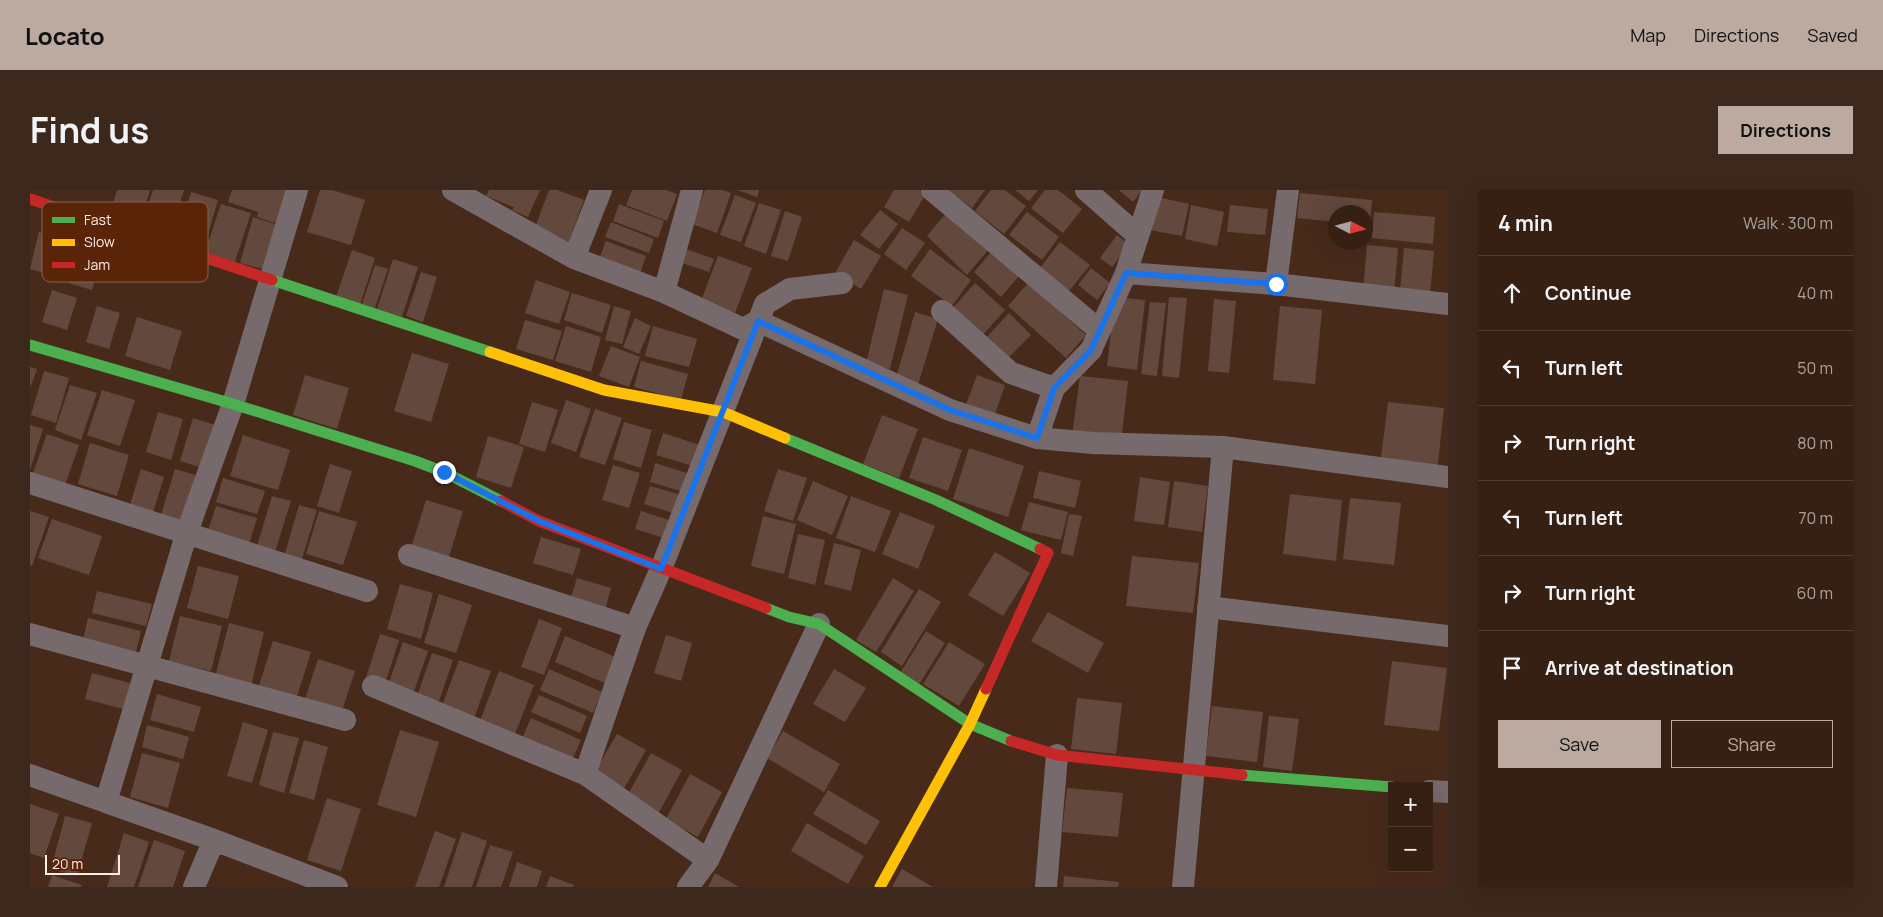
<!DOCTYPE html>
<meta charset="utf-8">
<style>
body{margin:0;font-family:Manrope,sans-serif;background:#3d281d;color:#f1f3f6}
.controls{position:absolute;right:15px;bottom:15px;display:grid;overflow:hidden;border-radius:0px;box-shadow:0 5px 20px #0002}
.controls button{width:45px;height:45px;display:grid;place-items:center;padding:0;border:0;border-bottom:1px solid #503e34;background:#362014;color:#f1f3f6;font:25px sans-serif}
.compass{position:absolute;left:1298px;top:15px;width:45px;height:45px;border-radius:50%;background:#362014;box-shadow:0 5px 20px #0002;rotate:96deg}
.scale{position:absolute;left:15px;bottom:12px;width:75px;box-sizing:border-box;padding-left:5px;border:2px solid #fbede7;border-top:0;font-size:14px;line-height:18px;white-space:nowrap;color:#fbede7;-webkit-text-stroke:4px #5a2409;paint-order:stroke}
.stop{position:absolute;width:15px;height:15px;margin:-11px;border:4px solid #1a73e8;border-radius:50%;background:#fff}
.stop.end{background:#1a73e8;border-color:#fff;box-shadow:0 1px 5px #0008}
.list{margin:0;padding:0;list-style:none}
h2{display:flex;justify-content:space-between;align-items:center;height:65px;margin:0;padding:0 20px;font-size:21px}
h2 small{font-size:16px;font-weight:400;color:#aaa3a0}
.list li{display:grid;grid-template-columns:32px 1fr auto;gap:15px;align-items:center;box-sizing:border-box;height:75px;padding:0 20px;border-top:1px solid #503e34}
.list b{display:block;font-size:19px;white-space:nowrap}
.list em{font-size:16px;font-style:normal;color:#aaa3a0}
.actions{display:flex;gap:10px;padding:15px 20px}
.actions a{flex:1;padding:11px 0;border:1px solid #bca9a0;border-radius:0px;text-align:center;font-size:18px;color:#bca9a0}
.actions .main{background:#bca9a0;color:#111}
.icon{flex:none;width:28px;height:28px;fill:none;stroke:currentColor;stroke-width:2;stroke-linecap:round;stroke-linejoin:round}
.map{position:relative;flex:none;width:1418px;height:697px;overflow:hidden;border-radius:0px}
header{display:flex;align-items:center;gap:30px;box-sizing:border-box;height:70px;padding:0 25px;background:#bca9a0;color:#111}
header strong{font-size:24px}
nav{display:flex;gap:28px;margin-inline-start:auto;font-size:18px}
.intro{display:flex;align-items:center;justify-content:space-between;box-sizing:border-box;height:120px;padding:0 30px}
h1{margin:0;font-size:35px}
.button{padding:12px 22px;border-radius:0px;background:#bca9a0;color:#111;font-size:18px;font-weight:700}
main{display:flex;gap:30px;padding:0 30px}
aside{flex:1;background:#362014;border-radius:0px;box-shadow:0 5px 20px #0002}
.map>svg:first-child{display:block}
.building{fill:#63493d}
.lines{fill:none;stroke-linecap:round;stroke-linejoin:round}
.street{stroke:#766a6c;stroke-width:22}
.fast{stroke:#4caf50;stroke-width:11}
.slow{stroke:#ffc107;stroke-width:11}
.jam{stroke:#c62828;stroke-width:11}
.route{stroke:#1a73e8;stroke-width:6}
.key{fill:#5a2409;stroke:#8a604c;stroke-width:1}
.key-label{font-size:14px;fill:#fbede7}
</style>
<header>
<strong>Locato</strong>
<nav><a>Map</a><a>Directions</a><a>Saved</a></nav>
</header>
<div class="intro"><h1>Find us</h1><a class="button">Directions</a></div>
<main>
<div class="map">
<svg width="1418" height="697" viewBox="0 0 1418 697">
<rect width="100%" height="100%" fill="#482a1b"/>
<path class="building" d="M87 0H120L112 26 82 17Z
M123 0H154L140 48 111 39Z
M202 0H259L248 34 227 27 228 22 198 12Z
M290 0H302L335 10 321 55 277 42Z
M459 0H510L498 27 482 20 484 17 456 6Z
M519 0H527L554 10 538 53 504 40Z
M602 0H636L647 4 637 31 596 15Z
M675 0H692L701 3 687 43 662 34Z
M707 0H729L727 7Z
M864 0H889L896 4 879 32 854 17Z
M919 0H955L942 18Z
M961 0H975L996 16 974 44 945 21Z
M985 0H1008L999 11Z
M1015 0H1028L1052 19 1033 43 1001 18Z
M1089 0H1112L1103 12Z
M161 2 188 10 175 55 148 47Z
M1270 3 1342 10 1340 35H1336V22H1306V32L1267 28Z
M705 5 726 13 711 52 690 45Z
M1127 7 1159 14 1152 46 1120 40Z
M729 13 751 20 736 64 714 56Z
M191 14 221 23 205 72 175 62Z
M589 14 634 31 628 48 583 31Z
M1161 15 1194 22 1187 56 1155 49Z
M1200 15 1238 19 1235 45 1197 42Z
M850 20 868 34 849 59 830 45Z
M755 21 772 27 758 71 741 66Z
M918 21 958 60 937 85 897 46Z
M997 22 1029 47 1012 70 979 45Z
M1344 22 1405 27 1403 54 1342 48Z
M223 27 251 36 237 80 210 73Z
M581 32 624 49 619 63 575 47Z
M872 38 895 53 876 80 854 64Z
M9 42 38 51 27 87 0 79Z
M1087 45 1099 55 1082 77 1070 68Z
M824 50 851 66 831 99 805 83Z
M576 51 616 66 608 89 567 74Z
M1030 52 1060 75 1039 101 1010 78Z
M1337 55 1368 58 1364 103 1333 100Z
M654 58 684 69 679 82 649 72Z
M1374 58 1404 61 1400 104 1370 101Z
M900 59 941 90 922 116 881 86Z
M48 60 72 67 62 100 38 93Z
M322 60 345 68 330 115 306 107Z
M963 60 990 85 971 107 944 82Z
M688 66 722 78 705 123 671 111Z
M363 69 388 77 372 127 347 119Z
M345 75 358 79 345 118 332 114Z
M1061 78 1080 93 1067 110 1048 95Z
M391 82 407 87 393 132 376 126Z
M506 90 540 102 529 134 495 123Z
M945 93 975 120 951 147 921 120Z
M998 93 1056 145 1036 168 978 116Z
M854 99 878 105 860 179 836 173Z
M22 100 47 108 37 140 12 132Z
M542 103 581 115 572 143 534 130Z
M1085 107 1115 110 1107 180 1077 176Z
M1139 107 1157 108 1149 188 1132 186Z
M1184 109 1206 111 1199 183 1178 181Z
M1120 112 1136 113 1127 186 1111 184Z
M67 116 90 123 79 159 56 152Z
M584 116 601 121 592 154 575 150Z
M1250 116 1292 120 1285 194 1243 190Z
M885 122 908 129 888 195 866 188Z
M979 123 1001 145 975 171 954 150Z
M107 127 152 141 140 180 95 166Z
M605 128 621 136 609 164 593 157Z
M495 130 532 141 523 170 486 159Z
M536 136 571 147 561 182 525 171Z
M623 136 667 149 659 177 615 166Z
M581 156 610 167 599 197 569 186Z
M382 163 419 174 401 232 364 221Z
M611 171 658 184 651 210 604 197Z
M0 177 7 179 0 198Z
M14 181 39 188 26 233 1 225Z
M275 185 319 198 307 239 263 225Z
M947 185 975 195 963 230 934 220Z
M1050 186 1098 191 1091 253 1042 247Z
M40 195 67 203 51 250 25 240Z
M72 200 105 210 90 256 57 245Z
M536 210 561 219 546 262 521 253Z
M502 212 528 220 515 262 489 254Z
M1358 212 1414 218 1407 282 1350 275Z
M565 219 592 228 575 275 549 267Z
M128 222 153 229 141 270 116 262Z
M852 225 888 239 869 288 833 274Z
M163 228 185 235 172 278 150 271Z
M594 232 622 240 611 278 583 269Z
M0 235 13 239 0 280Z
M633 243 673 256 666 277 626 265Z
M17 244 49 255 34 298 2 286Z
M213 245 260 260 248 300 200 286Z
M458 246 494 257 481 298 446 287Z
M893 247 932 260 918 301 879 288Z
M60 253 99 265 87 306 48 294Z
M939 258 994 276 978 327 923 309Z
M625 273 663 285 657 303 620 292Z
M300 274 322 281 309 323 287 316Z
M583 275 610 283 599 318 572 310Z
M111 279 134 287 122 326 99 318Z
M145 279 169 286 154 336 130 328Z
M748 279 777 288 763 331 734 321Z
M1009 281 1051 291 1045 318 1003 308Z
M1110 287 1140 292 1134 335 1104 331Z
M193 288 235 301 227 324 186 312Z
M783 291 818 306 802 345 767 330Z
M1144 291 1178 296 1172 342 1138 337Z
M620 296 652 305 646 324 614 314Z
M1260 304 1312 310 1306 371 1253 364Z
M242 306 261 311 245 362 227 356Z
M821 306 861 321 845 362 806 348Z
M1320 308 1371 313 1364 375 1313 369Z
M396 310 433 321 419 367 382 355Z
M999 312 1038 322 1031 350 991 340Z
M269 315 287 320 270 375 253 370Z
M186 316 227 328 218 357 177 344Z
M0 321 19 327 2 376 0 375Z
M289 321 327 332 313 375 276 364Z
M611 321 642 331 637 349 605 339Z
M870 322 905 336 888 379 852 364Z
M1039 324 1052 326 1043 366 1031 363Z
M733 326 766 334 754 384 721 376Z
M22 329 72 346 59 385 8 368Z
M768 344 795 350 785 395 758 388Z
M511 347 551 359 543 385 503 373Z
M804 353 831 360 821 401 794 394Z
M965 362 1000 383 973 426 938 405Z
M1102 366 1169 373 1163 423 1096 416Z
M168 376 209 386 198 429 157 418Z
M547 388 581 398 575 420 540 410Z
M863 388 884 401 846 462 826 450Z
M370 394 403 403 391 449 357 439Z
M889 399 911 412 872 476 851 462Z
M67 401 122 414 116 436 62 423Z
M409 404 442 415 426 463 394 453Z
M1018 422 1074 453 1058 483 1001 451Z
M150 426 192 436 181 481 139 471Z
M58 428 111 441 106 462 53 449Z
M509 429 532 438 514 485 491 477Z
M199 433 234 442 221 496 185 487Z
M896 441 915 453 888 496 869 485Z
M350 444 369 450 354 497 335 491Z
M636 445 662 453 651 491 624 483Z
M535 446 588 468 577 494 525 472Z
M243 451 281 462 266 510 228 499Z
M373 452 398 461 382 507 357 498Z
M919 452 955 474 929 516 893 494Z
M402 463 423 470 406 520 385 512Z
M288 469 325 481 310 527 273 515Z
M429 470 461 481 443 531 411 519Z
M1362 471 1417 478 1409 541 1354 535Z
M519 479 572 502 563 523 510 500Z
M804 479 836 498 815 532 783 514Z
M469 481 504 495 485 544 450 531Z
M62 483 100 493 93 519 55 509Z
M127 504 171 517 164 542 120 530Z
M509 505 557 526 550 543 501 522Z
M1047 508 1092 513 1086 564 1041 559Z
M1182 516 1233 522 1227 572 1176 566Z
M1239 526 1269 529 1262 581 1233 577Z
M501 528 551 550 540 575 490 553Z
M213 532 238 540 222 593 197 586Z
M117 535 159 547 153 569 112 557Z
M370 540 409 552 386 627 347 615Z
M753 541 810 574 794 602 737 568Z
M243 542 269 548 254 603 229 595Z
M587 544 616 560 592 602 563 585Z
M274 550 298 557 284 610 259 603Z
M112 563 150 573 138 618 100 607Z
M621 563 652 580 627 626 596 608Z
M660 584 692 602 668 647 636 629Z
M1037 598 1093 603 1088 647 1032 642Z
M798 600 850 631 836 655 783 624Z
M297 608 331 619 311 681 277 670Z
M0 614 29 624 14 668 0 663Z
M35 626 62 633 47 686 21 679Z
M777 633 834 666 818 694 761 661Z
M405 641 426 649 409 697H385Z
M432 642 457 651 442 697H414Z
M94 643 119 652 104 697H77Z
M124 650 155 661 143 697H108Z
M460 655 483 662 471 697H446Z
M487 672 512 681 507 697H479Z
M872 679 903 697H862Z
M685 683 709 697H678Z
M22 685 52 695 51 697H18Z
M520 686 544 695 543 697H516Z
M1034 686 1089 692 1088 697H1033Z"/>
<g class="lines">
<path class="street" d="M267 0 203 214 157 342 76 612 184 650 307 697
M423 0 544 68 634 102 713 139 728 131 920 220 1007 248 1063 253 1193 257 1418 287
M902 0 1069 140
M1056 0 1107 45
M544 68 571 0
M1096 83 1246 94 1418 114
M1246 94 1258 0
M634 102 662 0
M912 121 981 183 1024 198
M1007 248 1024 198 1061 160 1096 83 1123 0
M0 293 337 401
M379 365 605 438
M1178 417 1418 446
M0 444 315 530
M343 496 555 584 678 670
M555 584 605 438 631 379 735 114 760 99 812 93
M0 585 76 612
M1399 601 1418 602
M164 697 184 650
M658 697 678 670 789 434
M1016 697 1027 565
M1153 697 1193 257"/>
<path class="fast" d="M242 90 460 162
M0 155 203 214 385 271 414 282 471 311
M755 248 906 310 1010 359
M736 418 759 427 789 434 940 534 981 551
M1212 585 1362 597"/>
<path class="slow" d="M460 162 574 200 693 222 755 248
M850 697 940 534 956 499"/>
<path class="jam" d="M0 9 242 90
M471 311 509 331 736 418
M956 499 1018 363 1010 359
M981 551 1027 565 1212 585"/>
</g>
<g class="lines">
<path class="route" d="M414 282 509 331 631 379 728 131 920 220 1007 248 1024 198 1061 160 1096 83 1246 94"/>
</g>
<rect x="12" y="12" width="166" height="80" rx="8" class="key"/>
<rect x="22" y="27" width="23" height="6" fill="#4caf50"/>
<rect x="22" y="49" width="23" height="7" fill="#ffc107"/>
<rect x="22" y="72" width="23" height="6" fill="#c62828"/>
<g class="key-label">
<text x="54" y="35">Fast</text>
<text x="54" y="57">Slow</text>
<text x="54" y="80">Jam</text>
</g>
</svg>
<div class="controls">
<button>+</button>
<button>−</button>
</div>
<svg class="compass" viewBox="-18 -18 36 36"><path d="M0-13l5 13h-10z" fill="#e53935"/><path d="M0 13l5-13h-10z" fill="#aaa3a0"/></svg>
<div class="scale">20 m</div>
<div class="stop" style="left:1246px;top:94px"></div>
<div class="stop end" style="left:414px;top:282px"></div>
</div>
<aside>
<h2>4 min<small>Walk · 300 m</small></h2>
<ul class="list">
<li><svg class="icon" aria-label="ahead" viewBox="0 0 24 24"><path d="M12 20V5M6 11l6-6 6 6"/></svg><div><b>Continue</b></div><em>40 m</em></li>
<li><svg class="icon" aria-label="left" viewBox="0 0 24 24"><path d="M17 20v-9H6M10 6l-5 5 5 5"/></svg><div><b>Turn left</b></div><em>50 m</em></li>
<li><svg class="icon" aria-label="right" viewBox="0 0 24 24"><path d="M7 20v-9h11M14 6l5 5-5 5"/></svg><div><b>Turn right</b></div><em>80 m</em></li>
<li><svg class="icon" aria-label="left" viewBox="0 0 24 24"><path d="M17 20v-9H6M10 6l-5 5 5 5"/></svg><div><b>Turn left</b></div><em>70 m</em></li>
<li><svg class="icon" aria-label="right" viewBox="0 0 24 24"><path d="M7 20v-9h11M14 6l5 5-5 5"/></svg><div><b>Turn right</b></div><em>60 m</em></li>
<li><svg class="icon" aria-label="arrive" viewBox="0 0 24 24"><path d="M6 21V4h12l-3 4 3 4H6"/></svg><div><b>Arrive at destination</b></div></li>
</ul>
<div class="actions"><a class="main">Save</a><a>Share</a></div>
</aside>
</main>
